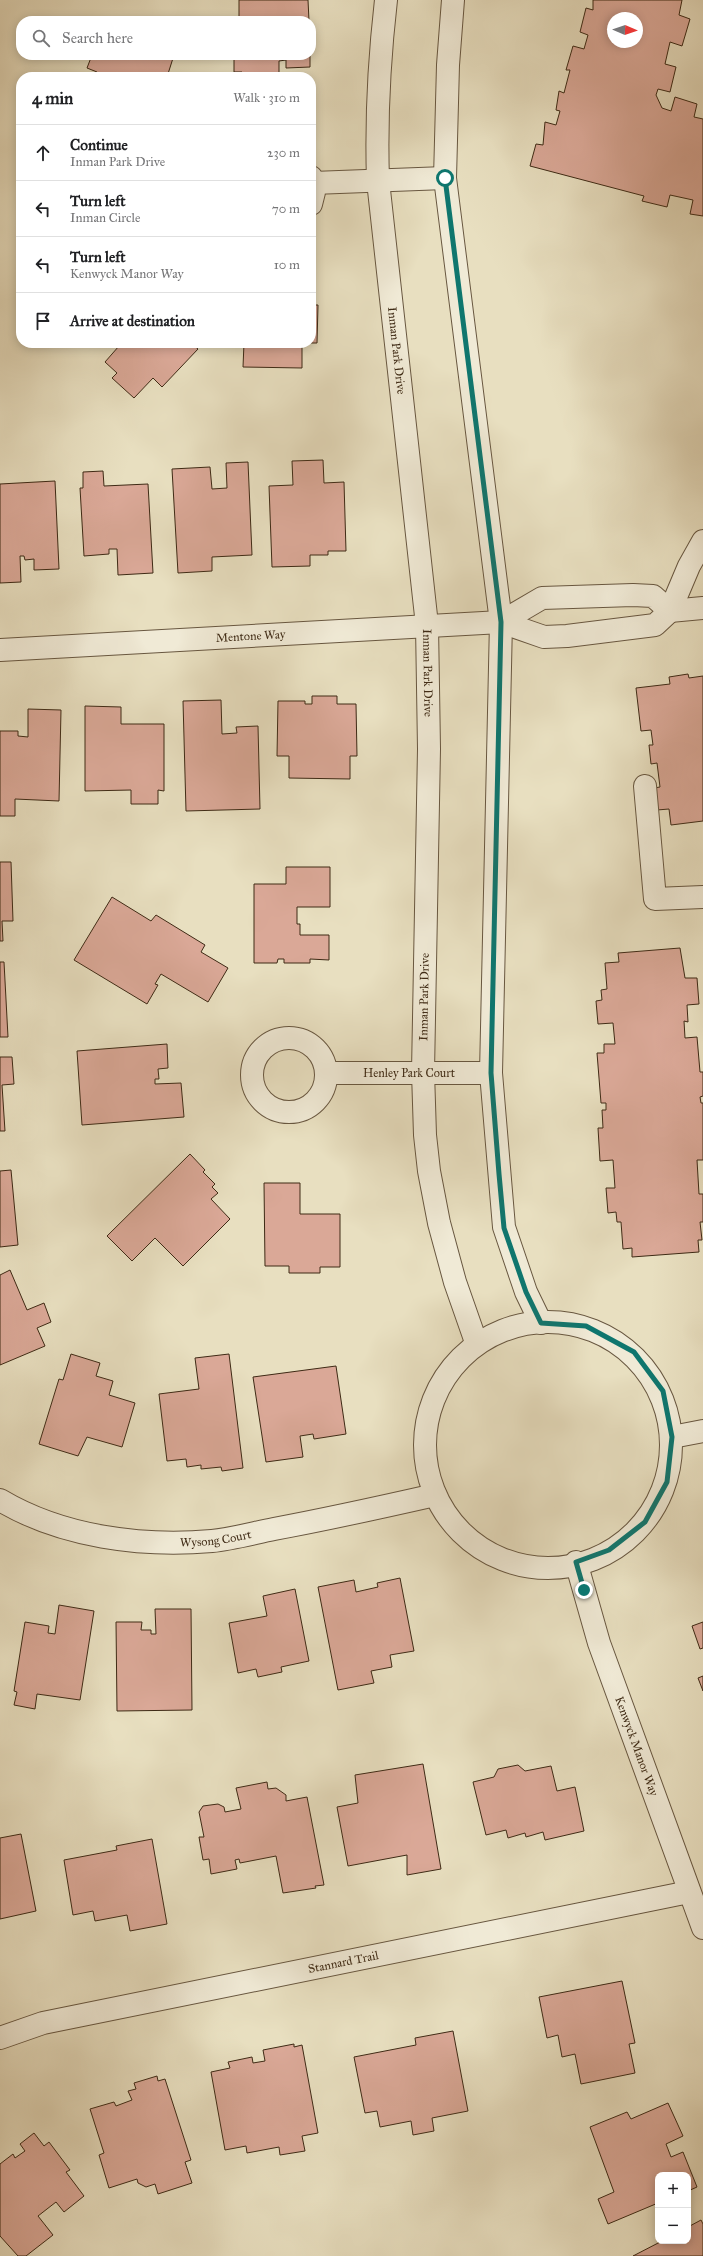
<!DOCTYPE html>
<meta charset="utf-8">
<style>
body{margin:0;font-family:"IM FELL Great Primer",serif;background:#f2f2f2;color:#202124}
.controls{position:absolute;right:12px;bottom:12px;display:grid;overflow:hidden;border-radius:8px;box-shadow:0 2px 10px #0003}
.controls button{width:36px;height:36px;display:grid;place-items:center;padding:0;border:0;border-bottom:1px solid #e0e0e0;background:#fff;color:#202124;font:20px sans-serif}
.compass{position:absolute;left:607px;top:12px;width:36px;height:36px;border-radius:50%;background:#fff;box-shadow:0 2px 10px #0003;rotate:92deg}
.stop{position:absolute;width:12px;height:12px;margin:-9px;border:3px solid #0f766e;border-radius:50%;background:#fff}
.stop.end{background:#0f766e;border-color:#fff;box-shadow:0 1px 4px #0008}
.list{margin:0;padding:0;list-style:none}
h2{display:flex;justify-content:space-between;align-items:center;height:52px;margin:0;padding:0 16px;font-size:17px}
h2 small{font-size:13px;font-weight:400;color:#757577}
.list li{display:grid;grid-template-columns:26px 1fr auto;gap:12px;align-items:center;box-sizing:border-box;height:56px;padding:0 16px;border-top:1px solid #e0e0e0}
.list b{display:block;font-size:15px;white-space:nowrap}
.list p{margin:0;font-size:13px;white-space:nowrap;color:#757577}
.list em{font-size:13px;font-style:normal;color:#757577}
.icon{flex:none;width:22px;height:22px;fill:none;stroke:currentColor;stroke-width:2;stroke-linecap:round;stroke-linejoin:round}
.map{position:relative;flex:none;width:703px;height:2256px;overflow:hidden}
.search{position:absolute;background:#fff;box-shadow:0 2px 10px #0003;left:16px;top:16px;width:300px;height:44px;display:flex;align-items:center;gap:10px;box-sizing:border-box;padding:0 14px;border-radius:16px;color:#757577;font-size:15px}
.panel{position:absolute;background:#fff;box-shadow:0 2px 10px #0003;left:16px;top:72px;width:300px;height:276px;border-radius:16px}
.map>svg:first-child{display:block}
.building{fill:#daa897;stroke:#3e2a15;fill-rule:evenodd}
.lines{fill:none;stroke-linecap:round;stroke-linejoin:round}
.minor-casing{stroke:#685740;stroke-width:24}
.minor{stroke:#f0ead6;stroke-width:22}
.route{stroke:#0f766e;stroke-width:5}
.labels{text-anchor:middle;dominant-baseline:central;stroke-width:3.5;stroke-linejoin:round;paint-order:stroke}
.street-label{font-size:12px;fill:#3e2a15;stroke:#f0ead6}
</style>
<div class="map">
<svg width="703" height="2256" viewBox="0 0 703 2256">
<rect width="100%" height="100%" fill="#e8dfc0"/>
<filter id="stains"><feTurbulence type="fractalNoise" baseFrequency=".005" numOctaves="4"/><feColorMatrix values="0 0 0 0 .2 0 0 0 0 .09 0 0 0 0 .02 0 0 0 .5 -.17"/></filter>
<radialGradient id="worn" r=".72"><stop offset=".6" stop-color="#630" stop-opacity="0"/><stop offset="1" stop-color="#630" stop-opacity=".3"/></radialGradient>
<path class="building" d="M239 0H308L309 21H239Z
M593 0H682L679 15 690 19 682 46 670 42 665 64 676 67 670 92 658 89 656 95 662 108 671 111 675 97 697 104 694 117 703 119V216L690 214 693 200 670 195 667 207 642 201 644 196 530 166 536 144 543 145 545 122 556 125 560 111 556 110 559 91 564 93 570 70H566L573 46 584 49 588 35 580 32 586 8 593 10ZM613 18H637V42H613Z
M92 55H174L167 77H95L97 72 87 68Z
M234 55H310V67L286 68V60L279 61V77H242V72H234Z
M311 305H318L317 343H302V368L243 367 244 343H311Z
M116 343H191L198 349 162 387 153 378 134 398 112 378 117 373 105 362 119 346Z
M323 460 324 483 344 482 346 551H328V555H310V566L272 567 269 486 293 485 292 461Z
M248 462 252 555 212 557V571L178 573 172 469 210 467 212 489 227 488 226 463Z
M103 471 104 486 148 484 153 573 118 575 117 549H109V554L84 556 80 488H83V472Z
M55 481 59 569 34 570V559L25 560 24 556H20L21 582 0 583V484Z
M688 674 689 678 703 676V821L671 825 669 809 657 810 654 788 660 787 657 763 651 764 649 745H653L651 730 641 731 636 688 670 684 669 677Z
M312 696H337V704H356L357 756H350V779L289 778V756H277L278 701H305V704H312Z
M221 700 222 734 237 733 236 727 258 726 260 809 186 811 183 701Z
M85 706 121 707V724H164V791L158 790V804H131V790L85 791Z
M28 709 61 710 59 801 15 799V816H0V731H18V736L28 737Z
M0 862H11L13 921H2L3 941H0Z
M286 867H330V907H297V924H300V935H329V960L310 959V963H284V959H278L277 963H254V884H286Z
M112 897 151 921 156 915 205 945 201 952 228 968 208 1002 161 974 155 984 158 985 147 1004 74 960Z
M680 948 685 978H697L699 1004 687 1005 688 1022 684 1021 685 1038 697 1037 700 1072H703V1096L700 1097 701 1103H703V1160H697L699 1194H703V1222H700L702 1240H698L699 1252 632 1257V1248L623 1249 621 1222H617L616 1212 608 1213 606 1188H615L613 1160 600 1161 598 1128H603L602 1110H606V1103H601L597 1053H604V1044H615L613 1023 598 1024 596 1001 602 1000 601 990 607 989 605 963 619 962 618 953Z
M0 962H4L8 1037H0Z
M167 1044 168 1068 158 1069 159 1079H155V1084L181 1083 184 1117 82 1125 77 1051Z
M0 1057H12L14 1084 2 1085 5 1131H0Z
M190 1154 205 1170 203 1172 215 1184 212 1187 218 1193 211 1199 230 1219 183 1266 155 1238 132 1261 107 1236Z
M11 1170 18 1245 0 1247V1171Z
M264 1183H300V1214H340V1267H320V1273H289V1266H265Z
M10 1270 27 1310 44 1303 51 1322 37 1328 45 1346 0 1365V1275Z
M71 1354 100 1363 96 1376 113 1381 109 1395 135 1403 122 1447 87 1437 78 1456 39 1444 59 1379 63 1380Z
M229 1354 243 1468 222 1471 221 1467 201 1469V1465L187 1467 186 1459 167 1461 159 1394 199 1389 195 1358Z
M336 1366 346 1434 314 1439 313 1434 300 1436 303 1457 266 1462 253 1377Z
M400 1578 414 1651 390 1655 392 1667 371 1671 374 1683 338 1690 318 1587 354 1580 356 1592 378 1587 377 1583Z
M295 1589 309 1661 281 1667 282 1672 258 1677 256 1669 238 1673 229 1623 267 1616 263 1596Z
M59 1605 94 1611 80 1700 37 1694 35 1709 14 1705 17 1692 14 1691 25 1622 49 1626 48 1633 55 1634Z
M155 1609H191L192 1710 117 1711 116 1622H142L141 1630H151V1634H156Z
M703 1622V1648L700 1649 692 1626Z
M703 1676V1691L698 1678Z
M423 1764 441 1869 407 1875V1855L348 1866 337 1807 358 1803 355 1775Z
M518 1765 525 1771 551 1766 557 1791 575 1787 584 1831 545 1840 543 1832 526 1837 525 1833 508 1838 506 1830 486 1835 473 1782 494 1777 498 1769Z
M267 1782 268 1789 276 1788 286 1795V1801L307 1797 324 1885 315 1886 316 1888 283 1893 276 1856 240 1863 239 1859 235 1860 237 1869 211 1874 209 1859 203 1860 199 1837H204L199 1812 203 1806 218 1804 224 1807 225 1812 241 1809 236 1788Z
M21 1834 36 1911 0 1919V1838Z
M152 1839 167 1924 130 1931 127 1915 95 1921 93 1911 73 1915 64 1860 117 1850 116 1846Z
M622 1981 635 2043 629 2044 635 2073 581 2084 575 2054 562 2057 558 2035 547 2038 539 1997Z
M453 2031 468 2111 432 2118 434 2131 413 2135 411 2121 380 2127 377 2111 365 2113 354 2057 416 2045 415 2038Z
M294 2044V2047L302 2045 318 2133 302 2136 305 2151 280 2155 279 2147 247 2153 246 2146 225 2150 211 2072 230 2068 228 2062 252 2057 253 2063 265 2061 263 2050Z
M157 2076 158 2081 165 2079 191 2160 185 2162 192 2183 158 2194 155 2184 146 2187 138 2183 137 2179 109 2188 99 2155 104 2153 90 2109 114 2102 116 2106 132 2100 128 2091 136 2089 134 2083Z
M668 2103 683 2136 666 2144 671 2157 683 2152 697 2187 688 2191V2175H658V2203L608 2224 598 2199 614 2192 590 2127 627 2112 631 2119Z
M34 2133 44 2146 49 2142 70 2170 66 2172 84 2196 64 2212 56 2202 38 2216 53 2235 26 2256H18L0 2236V2164L13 2154 15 2158 25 2151 20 2144Z
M701 2220 703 2224V2256H633L662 2241H688V2227Z"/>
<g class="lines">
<g class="minor-casing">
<g id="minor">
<path id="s1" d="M386 0C379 61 376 120 378 181L427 625 429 749 423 1072 425 1135 429 1171 439 1223 455 1282 476 1342"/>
<path d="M453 0 448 65 445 178 501 622 491 1073 504 1227 526 1292 541 1323"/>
<path d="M311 177 314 192 311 204"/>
<path d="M313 183 445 178"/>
<path d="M501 622 542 598 633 595 653 596 670 611 703 608"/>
<path id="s2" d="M0 650 501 622 544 637 567 636 655 625 670 611 689 566 703 541"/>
<path d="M645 786 655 899 703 897"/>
<circle cx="289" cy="1075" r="37"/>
<path id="s3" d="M326 1073H491"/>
<circle cx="548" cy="1445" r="123"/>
<path d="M672 1437 703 1431"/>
<path id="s4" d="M0 1500C62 1537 141 1547 212 1541 232 1539 254 1533 274 1529 328 1519 382 1507 435 1495"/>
<path id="s5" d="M576 1562 599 1643 703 1928"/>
<path id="s6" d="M0 2038 43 2023 689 1892"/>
</g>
</g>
<use href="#minor" class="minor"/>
</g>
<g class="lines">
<path class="route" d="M445 178 501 622 491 1073 499 1174 504 1228 526 1292 541 1323 586 1326 634 1352 663 1391 672 1437 667 1482 645 1522 609 1550 576 1562 584 1590"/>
</g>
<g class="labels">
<g class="street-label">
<text stroke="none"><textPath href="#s1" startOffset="352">Inman Park Drive</textPath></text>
<text stroke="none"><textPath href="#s2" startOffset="251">Mentone Way</textPath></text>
<text stroke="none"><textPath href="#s1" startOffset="676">Inman Park Drive</textPath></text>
<text transform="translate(424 997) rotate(-89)">Inman Park Drive</text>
<text stroke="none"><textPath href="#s3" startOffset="83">Henley Park Court</textPath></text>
<text stroke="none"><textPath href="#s4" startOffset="223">Wysong Court</textPath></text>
<text stroke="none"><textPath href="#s5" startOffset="194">Kenwyck Manor Way</textPath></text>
<text stroke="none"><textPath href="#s6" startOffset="352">Stannard Trail</textPath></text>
</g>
</g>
<rect width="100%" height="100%" filter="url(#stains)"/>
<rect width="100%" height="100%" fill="url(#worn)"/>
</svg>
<div class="controls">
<button>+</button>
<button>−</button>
</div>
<svg class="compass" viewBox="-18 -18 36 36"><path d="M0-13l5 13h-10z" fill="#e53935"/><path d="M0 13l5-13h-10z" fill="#757577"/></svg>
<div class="stop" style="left:445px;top:178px"></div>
<div class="stop end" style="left:584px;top:1590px"></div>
<div class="search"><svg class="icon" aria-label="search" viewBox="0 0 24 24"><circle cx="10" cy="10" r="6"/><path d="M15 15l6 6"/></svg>Search here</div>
<section class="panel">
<h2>4 min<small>Walk · 310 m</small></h2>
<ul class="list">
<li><svg class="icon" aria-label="ahead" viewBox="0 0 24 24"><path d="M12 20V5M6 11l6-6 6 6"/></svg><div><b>Continue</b><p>Inman Park Drive</p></div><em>230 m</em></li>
<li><svg class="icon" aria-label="left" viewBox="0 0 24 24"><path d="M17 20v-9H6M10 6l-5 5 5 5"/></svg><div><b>Turn left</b><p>Inman Circle</p></div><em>70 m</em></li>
<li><svg class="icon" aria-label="left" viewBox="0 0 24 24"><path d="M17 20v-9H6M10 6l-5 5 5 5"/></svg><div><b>Turn left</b><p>Kenwyck Manor Way</p></div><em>10 m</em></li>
<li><svg class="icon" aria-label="arrive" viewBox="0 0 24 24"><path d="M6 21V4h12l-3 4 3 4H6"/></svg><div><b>Arrive at destination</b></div></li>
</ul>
</section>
</div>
